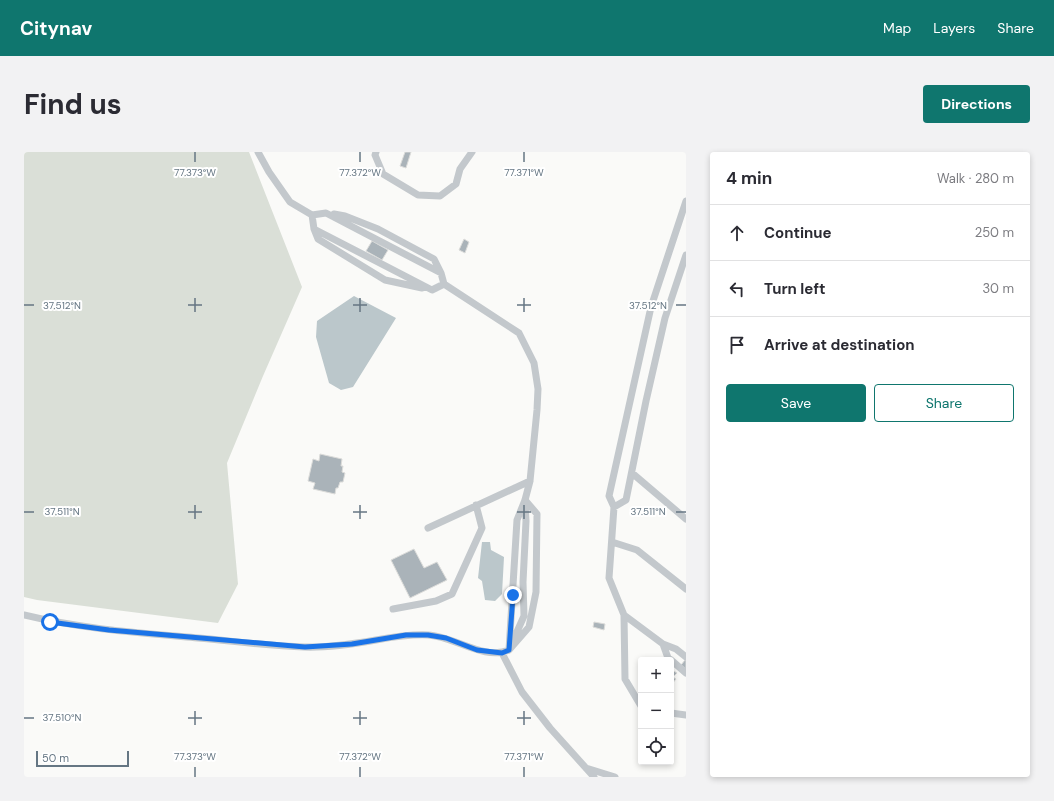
<!DOCTYPE html>
<meta charset="utf-8">
<style>
body{margin:0;font-family:"DM Sans",sans-serif;background:#f2f2f3;color:#2b2b33}
.controls{position:absolute;right:12px;bottom:12px;display:grid;overflow:hidden;border-radius:4px;box-shadow:0 2px 6px #0003}
.controls button{width:36px;height:36px;display:grid;place-items:center;padding:0;border:0;border-bottom:1px solid #e1e1e2;background:#fff;color:#2b2b33;font:20px sans-serif}
.scale{position:absolute;left:12px;bottom:10px;width:93px;box-sizing:border-box;padding-left:4px;border:2px solid #657683;border-top:0;font-size:11px;line-height:14px;white-space:nowrap;color:#657683;-webkit-text-stroke:3px #fff;paint-order:stroke}
.stop{position:absolute;width:12px;height:12px;margin:-9px;border:3px solid #1a73e8;border-radius:50%;background:#fff}
.stop.end{background:#1a73e8;border-color:#fff;box-shadow:0 1px 4px #0008}
.list{margin:0;padding:0;list-style:none}
h2{display:flex;justify-content:space-between;align-items:center;height:52px;margin:0;padding:0 16px;font-size:17px}
h2 small{font-size:13px;font-weight:400;color:#7c7c81}
.list li{display:grid;grid-template-columns:26px 1fr auto;gap:12px;align-items:center;box-sizing:border-box;height:56px;padding:0 16px;border-top:1px solid #e1e1e2}
.list b{display:block;font-size:15px;white-space:nowrap}
.list em{font-size:13px;font-style:normal;color:#7c7c81}
.actions{display:flex;gap:8px;padding:12px 16px}
.actions a{flex:1;padding:9px 0;border:1px solid #0f766e;border-radius:4px;text-align:center;font-size:14px;color:#0f766e}
.actions .main{background:#0f766e;color:#fff}
.icon{flex:none;width:22px;height:22px;fill:none;stroke:currentColor;stroke-width:2;stroke-linecap:round;stroke-linejoin:round}
.map{position:relative;flex:none;width:662px;height:625px;overflow:hidden;border-radius:4px}
header{display:flex;align-items:center;gap:24px;box-sizing:border-box;height:56px;padding:0 20px;background:#0f766e;color:#fff}
header strong{font-size:19px}
nav{display:flex;gap:22px;margin-inline-start:auto;font-size:14px}
.intro{display:flex;align-items:center;justify-content:space-between;box-sizing:border-box;height:96px;padding:0 24px}
h1{margin:0;font-size:28px}
.button{padding:10px 18px;border-radius:4px;background:#0f766e;color:#fff;font-size:14px;font-weight:700}
main{display:flex;gap:24px;padding:0 24px}
aside{flex:1;background:#fff;border-radius:4px;box-shadow:0 2px 6px #0003}
.map>svg:first-child{display:block}
.green{fill:#dadfd7}
.water{fill:#bbc7cb}
.building{fill:#aab3b9;stroke:#dcdcda}
.lines{fill:none;stroke-linecap:round;stroke-linejoin:round}
.service{stroke:#c3c8cc;stroke-width:7}
.route{stroke:#1a73e8;stroke-width:5}
.ticks{fill:none;stroke:#657683;stroke-width:1.5}
.ticks-label{font-size:10px;text-anchor:middle;fill:#657683;stroke:#fff;stroke-width:4;stroke-linejoin:round;paint-order:stroke}
</style>
<header>
<strong>Citynav</strong>
<nav><a>Map</a><a>Layers</a><a>Share</a></nav>
</header>
<div class="intro"><h1>Find us</h1><a class="button">Directions</a></div>
<main>
<div class="map">
<svg width="662" height="625" viewBox="0 0 662 625">
<rect width="100%" height="100%" fill="#fafaf8"/>
<path class="green" d="M0 0H225L278 135 239 224 203 311 214 432 194 471 13 448 0 445Z"/>
<path class="water" d="M330 144 372 166 329 235 317 238 305 231 292 185 293 169Z
M458 390H466L467 398 480 405 478 442 471 449 461 448 458 429 454 426Z"/>
<path class="building" d="M381 0H387L382 16 376 14Z
M440 87 445 90 441 101 435 98Z
M348 89 364 98 358 108 342 99Z
M296 302 318 307 317 314H319L318 320 321 321 319 330H316L314 336H312L311 342 289 337 291 331 284 329 289 307 295 309Z
M390 397 400 416 413 410 423 428 386 446 367 408Z
M570 470 581 472 580 478 569 475Z
M661 508 662 509V517L657 513Z
M648 518 653 521 649 525 652 527 647 533V520Z"/>
<g class="lines">
<path class="service" d="M352 0 351 3 359 22 394 43 416 44 432 32 436 17 448 0
M662 49 627 155 585 344 590 355 602 348 622 249 641 166 662 103
M310 62 321 64 354 77 410 107 417 121
M288 63 290 77 408 138 420 132
M290 77 294 87 361 128 398 136
M608 321 662 367
M590 355 585 426 600 463 639 492 652 497 662 505
M404 376 506 329
M588 390 613 398 662 437
M369 457 412 449 428 442 458 376 452 353
M0 463C57 477 116 481 174 486 209 489 245 494 280 495 304 496 329 492 352 488 369 485 386 482 404 483 430 484 460 509 485 498L493 368 501 348 506 329 513 258 514 237 510 211 495 181 420 132 417 121 302 61 288 63 266 50 245 20 234 0
M600 463 601 527 617 554
M488 491 500 464 499 430 502 369 501 351
M639 492 644 506 647 508
M485 498 505 475 512 440 513 362 501 348
M478 501 498 540 526 576 570 625
M647 508 662 521
M647 561 662 563
M562 616 591 625"/>
</g>
<g class="lines">
<path class="route" d="M26 470 85 478 281 495 328 492 382 483H404L422 486 453 498 478 501 485 498 489 443"/>
</g>
<path class="ticks" d="M171 0V10M336 0V10M500 0V10M171 146V160M336 146V160M500 146V160M0 153H10M164 153H178M329 153H343M493 153H507M652 153H662M171 353V367M336 353V367M500 353V367M0 360H10M164 360H178M329 360H343M493 360H507M652 360H662M171 559V573M336 559V573M500 559V573M0 566H10M164 566H178M329 566H343M493 566H507M171 615V625M336 615V625M500 615V625"/>
<g class="ticks-label">
<text x="171" y="24">77.373°W</text>
<text x="336" y="24">77.372°W</text>
<text x="500" y="24">77.371°W</text>
<text x="38" y="157">37.512°N</text>
<text x="624" y="157">37.512°N</text>
<text x="38" y="363">37.511°N</text>
<text x="624" y="363">37.511°N</text>
<text x="38" y="569">37.510°N</text>
<text x="171" y="608">77.373°W</text>
<text x="336" y="608">77.372°W</text>
<text x="500" y="608">77.371°W</text>
</g>
</svg>
<div class="controls">
<button>+</button>
<button>−</button>
<button><svg class="icon" aria-label="locate" viewBox="0 0 24 24"><circle cx="12" cy="12" r="6"/><path d="M12 2v4M12 18v4M2 12h4M18 12h4"/></svg></button>
</div>
<div class="scale">50 m</div>
<div class="stop" style="left:26px;top:470px"></div>
<div class="stop end" style="left:489px;top:443px"></div>
</div>
<aside>
<h2>4 min<small>Walk · 280 m</small></h2>
<ul class="list">
<li><svg class="icon" aria-label="ahead" viewBox="0 0 24 24"><path d="M12 20V5M6 11l6-6 6 6"/></svg><div><b>Continue</b></div><em>250 m</em></li>
<li><svg class="icon" aria-label="left" viewBox="0 0 24 24"><path d="M17 20v-9H6M10 6l-5 5 5 5"/></svg><div><b>Turn left</b></div><em>30 m</em></li>
<li><svg class="icon" aria-label="arrive" viewBox="0 0 24 24"><path d="M6 21V4h12l-3 4 3 4H6"/></svg><div><b>Arrive at destination</b></div></li>
</ul>
<div class="actions"><a class="main">Save</a><a>Share</a></div>
</aside>
</main>
